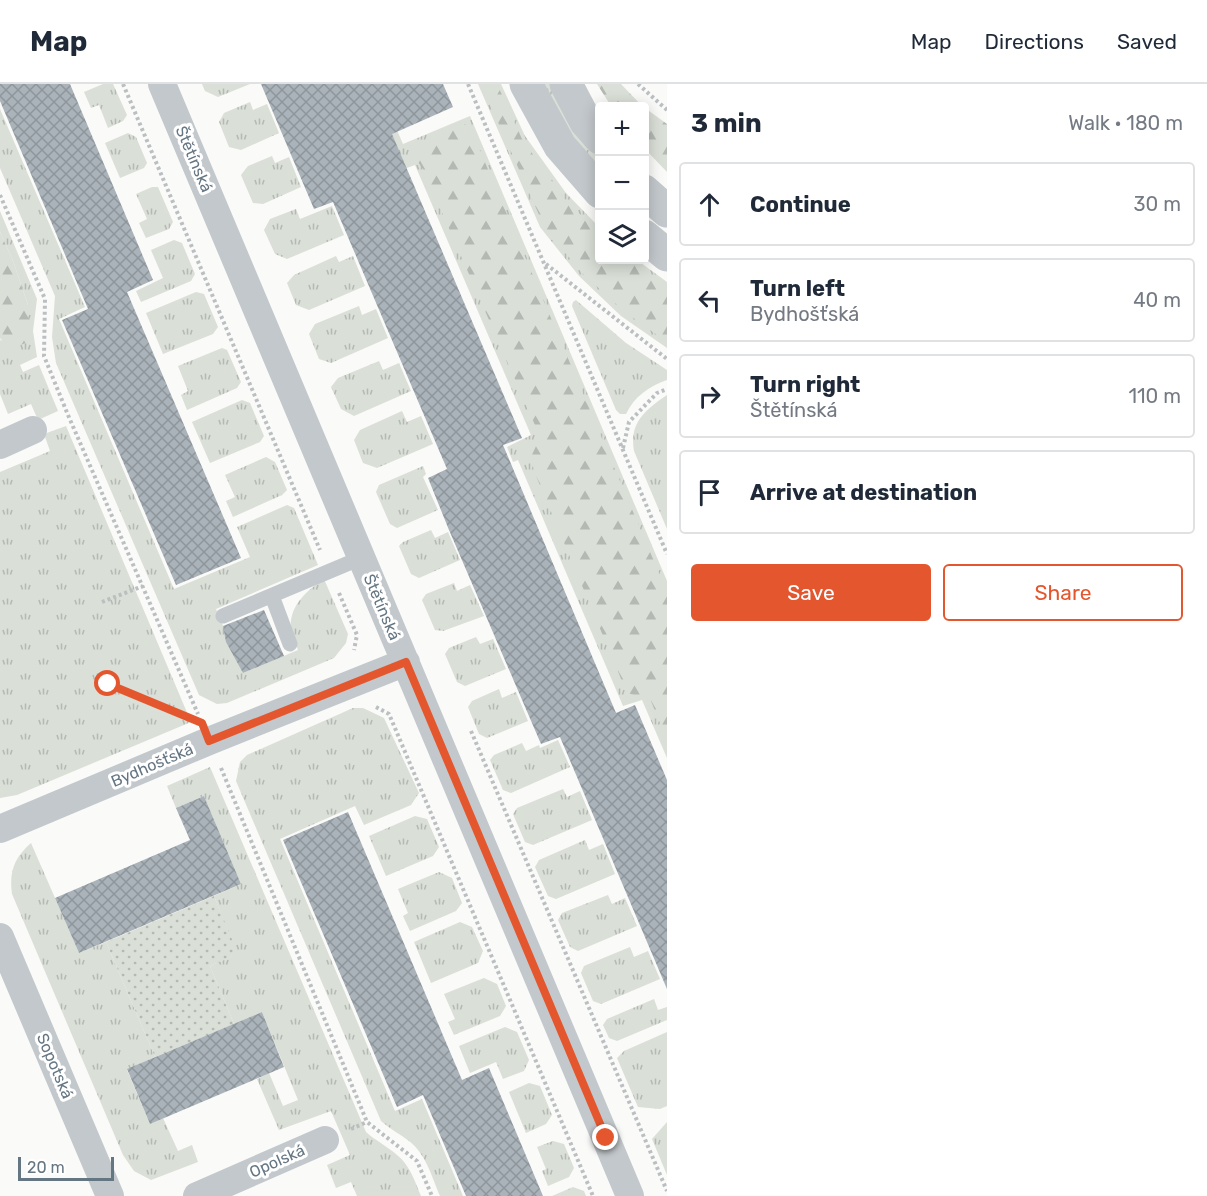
<!DOCTYPE html>
<meta charset="utf-8">
<style>
body{margin:0;font-family:Rubik,sans-serif;background:#f2f2f3;color:#1f2937}
.controls{position:absolute;right:18px;top:18px;display:grid;overflow:hidden;border-radius:6px;box-shadow:0 3px 15px #0003}
.controls button{width:54px;height:54px;display:grid;place-items:center;padding:0;border:0;border-bottom:2px solid #e0e1e3;background:#fff;color:#1f2937;font:30px sans-serif}
.scale{position:absolute;left:18px;bottom:15px;width:96px;box-sizing:border-box;padding-left:6px;border:3px solid #657683;border-top:0;font-size:16px;line-height:21px;white-space:nowrap;color:#657683;-webkit-text-stroke:4px #fff;paint-order:stroke}
.stop{position:absolute;width:18px;height:18px;margin:-14px;border:4px solid #e4572e;border-radius:50%;background:#fff}
.stop.end{background:#e4572e;border-color:#fff;box-shadow:0 2px 6px #0008}
.list{margin:0;padding:0;list-style:none}
h2{display:flex;justify-content:space-between;align-items:center;height:78px;margin:0;padding:0 24px;font-size:26px}
h2 small{font-size:20px;font-weight:400;color:#747a83}
.list li{display:grid;grid-template-columns:39px 1fr auto;gap:18px;align-items:center;box-sizing:border-box;height:84px;margin:0 12px 12px;padding:0 12px;border:2px solid #e0e1e3;border-radius:6px}
.list b{display:block;font-size:22px;white-space:nowrap}
.list p{margin:0;font-size:20px;white-space:nowrap;color:#747a83}
.list em{font-size:20px;font-style:normal;color:#747a83}
.actions{display:flex;gap:12px;padding:18px 24px}
.actions a{flex:1;padding:14px 0;border:2px solid #e4572e;border-radius:6px;text-align:center;font-size:21px;color:#e4572e}
.actions .main{background:#e4572e;color:#fff}
.icon{flex:none;width:33px;height:33px;fill:none;stroke:currentColor;stroke-width:2;stroke-linecap:round;stroke-linejoin:round}
.map{position:relative;flex:none;width:667px;height:1112px;overflow:hidden}
header{display:flex;align-items:center;gap:36px;box-sizing:border-box;height:84px;padding:0 30px;background:#fff;border-bottom:2px solid #e0e1e3}
header strong{font-size:28px}
nav{display:flex;gap:33px;margin-inline-start:auto;font-size:21px}
main{display:flex}
aside{flex:1;background:#fff}
.map>svg:first-child{display:block}
.grass{fill:url(#grass-tufts)}
.forest{fill:url(#forest-firs)}
.garden{fill:url(#garden-dots)}
.building{fill:url(#building-cross-hatch)}
.lines{fill:none;stroke-linecap:round;stroke-linejoin:round}
.path{stroke:#bbbfc2;stroke-width:4;stroke-dasharray:3 3;stroke-linecap:butt}
.service{stroke:#c3c8cc;stroke-width:15}
.minor{stroke:#c3c8cc;stroke-width:28}
.tertiary{stroke:#c3c8cc;stroke-width:33}
.route{stroke:#e4572e;stroke-width:8}
.labels{text-anchor:middle;dominant-baseline:central;stroke-width:6;stroke-linejoin:round;paint-order:stroke}
.street-label{font-size:16px;fill:#657683;stroke:#fff}
</style>
<header>
<strong>Map</strong>
<nav><a>Map</a><a>Directions</a><a>Saved</a></nav>
</header>
<main>
<div class="map">
<svg width="667" height="1112" viewBox="0 0 667 1112">
<defs>
<pattern id="grass-tufts" width="24" height="20" patternUnits="userSpaceOnUse" patternTransform="scale(1.5)"><rect width="24" height="20" fill="#dadfd7"/><path d="M3 7l-1-3M5 7V3M7 7l1-3M15 17l-1-3M17 17v-4M19 17l1-3" fill="none" stroke="#b4b9b4"/></pattern>
<pattern id="forest-firs" width="22" height="20" patternUnits="userSpaceOnUse" patternTransform="scale(1.5)"><rect width="22" height="20" fill="#dadfd7"/><path d="M5 1l3.5 6h-7zM16 11l3.5 6h-7z" fill="#b4b9b4"/></pattern>
<pattern id="garden-dots" width="8" height="8" patternUnits="userSpaceOnUse" patternTransform="scale(1.5)"><rect width="8" height="8" fill="#dadfd7"/><path d="M2 2h.1M6 6h.1" fill="none" stroke="#b4b9b4" stroke-width="1.8" stroke-linecap="round"/></pattern>
<pattern id="building-cross-hatch" width="8" height="8" patternUnits="userSpaceOnUse" patternTransform="scale(1.5)"><rect width="8" height="8" fill="#aab3b9"/><path d="M0 0l8 8M0 8l8-8" fill="none" stroke="#8e969c"/></pattern>
</defs>
<rect width="100%" height="100%" fill="#fafaf8"/>
<path class="grass" d="M103 0H113L127 31 123 37 108 44 99 21 91 24 84 8Z
M202 0H250L218 13 205 7Z
M377 0 403 60 470 32 667 497V674L642 616 623 622 518 376 513 378 507 363 531 351 415 81 396 88Z
M478 0H501L525 52 566 109 599 143 600 176H637L667 198V264L621 232 579 192 540 143Z
M538 0H554L585 54 599 75V95Z
M250 18 253 26 267 20 279 49 241 66 229 63 219 38 224 29Z
M0 25 85 223 59 235 174 505 250 473 237 443 287 421 294 424 318 481 216 525 243 589 298 566C296 560 292 553 291 547 288 523 306 507 324 495L348 550 346 559 334 574 227 619 217 620 199 611 56 279 52 253 55 212 0 84Z
M128 49 136 53 147 79 144 84 120 94 105 59Z
M272 72 275 79 289 73 301 103 263 120 253 119 241 91 248 82Z
M152 103H158L173 138 169 145 146 154 139 139 147 135 136 110Z
M332 122 344 151 287 175 275 170 264 146 270 135 296 125 300 135Z
M0 127 37 215 33 247 37 273 20 281 23 288 39 281 58 327 38 336 31 320 8 330 0 310V254L1 257 28 221 13 177 0 148Z
M174 156 182 159 195 190 191 197 141 218 136 207 163 194 151 166Z
M336 172 339 178 353 172 365 202 309 226 296 221 287 199 294 191Z
M196 208 204 210 218 243 213 250 163 270 146 229Z
M576 216 626 259 667 286V296C649 302 634 313 626 330H620L616 326 572 222 573 218Z
M359 222 362 231 376 225 388 254 331 279 319 275 309 250 315 240Z
M222 264 227 266 241 298 237 304 187 326 181 311 188 307 178 282Z
M379 277 383 286 399 279 411 307 354 332 341 325 331 303 338 294Z
M667 311V445L634 367C629 339 645 326 667 311Z
M242 316 250 319 264 352 260 358 210 379 192 338Z
M402 327 407 338 421 332 433 360 377 384 363 379 354 356 360 346Z
M66 342 191 638 17 711 0 714V388L50 367 44 350Z
M266 373 275 378 287 406 282 411 233 433 226 417 235 413 225 391Z
M423 382 426 390 423 393 438 426 397 444 390 440 376 408 379 401Z
M431 446 435 454 448 448 460 476 419 494 411 490 399 462 403 458Z
M454 499 457 507 470 501 484 532 443 547 435 546 422 516 426 510Z
M476 553 480 560 493 555 506 585 465 602 457 598 445 570 449 564Z
M499 605 502 614 516 608 528 637 487 654 479 650 468 623 472 617Z
M353 624H363L384 634 419 709 411 721 364 741 355 722 280 755 395 1027 422 1015 463 1112H440C432 1093 426 1070 409 1057 400 1050 390 1045 381 1037L236 697 240 678 247 671Z
M558 656 570 683 511 709 503 706 490 676 494 671 522 659 526 667 539 661 540 664Z
M210 683 366 1048C376 1057 387 1062 397 1071 410 1081 415 1098 421 1112H357L351 1098 336 1104 327 1081 350 1071 331 1027 279 1046 257 995 269 989 283 1022 298 1016 262 928 234 940 210 882 237 870 214 812 241 800 204 712 176 724 167 702Z
M563 705 567 713 580 707 592 736 533 761 525 758 513 730 517 724Z
M415 732 427 735 439 763 433 772 386 792 369 752Z
M585 756 589 766 603 760 615 790 556 815 548 812 535 783 539 776Z
M31 759 79 869 106 858 155 973 127 986 150 1040 163 1034 178 1067 192 1061 198 1078 151 1096 134 1087 123 1071 12 810C9 788 14 774 31 759Z
M439 788 452 794 462 819 456 827 410 847 403 832 408 829 398 805Z
M608 811 612 820 625 814 637 842 578 867 570 863 558 836 562 829Z
M460 838 472 843 483 867 478 879 431 899 414 858Z
M630 863 634 873 648 867 660 895 601 920 593 917 581 889 584 882Z
M484 894 497 900 506 922 500 932 454 951 448 938 455 935 444 910Z
M654 915 658 926 667 923V936L617 957 609 954 603 941 607 935Z
M505 943 517 948 529 976 524 987 503 995 496 978 470 989 459 962Z
M667 948V1022L660 1025 638 1023 617 974 624 967Z
M529 999 540 1002 552 1031 546 1040 526 1049 509 1008Z
M667 1038V1091L652 1055Z
M553 1057 564 1060 574 1084 569 1093 548 1102 542 1087 546 1085 537 1063Z
M573 1103 584 1107 586 1112H552Z"/>
<path class="forest" d="M481 0H497L522 55 563 113 599 150 600 176H629L667 203V258L625 228 581 188 544 142Z
M597 0H621L642 22H611Z
M645 24 667 40V88L645 65Z
M463 39 470 43 667 508V656L651 617 646 611 638 612 627 609 534 387 531 373 537 360 538 348 423 85 415 74 412 65 415 60Z
M0 148 13 177 28 221V258L11 265 0 254Z"/>
<path class="garden" d="M214 812 238 870 210 882 234 940 155 973 106 858Z"/>
<path class="building" d="M0 0H70L153 196 127 208 241 474 176 501 62 236 88 225 0 17Z
M261 0H443L453 23 392 50 522 354 503 361 616 629 635 621 667 696V905L560 653 541 660 449 446 428 394 447 385 333 118 314 125Z
M264 526 284 572 243 589 226 558 223 542Z
M204 712 241 800 79 869 55 814 190 756 176 724Z
M348 728 462 996 489 984 543 1112H466L423 1011 397 1023 283 756Z
M262 928 284 983 150 1040 127 985Z"/>
<g class="lines">
<path class="path" d="M123 0 320 466
M468 0 667 470
M638 0 667 26
M0 111 45 215 44 272 68 331 198 630
M546 180 667 275
M623 364 629 338 657 309 667 305
M339 509 357 551 354 566
M102 518 143 502
M108 600 187 634
M376 623 389 630 593 1112
M471 647 667 1107
M221 684 367 1038 417 1077 432 1112
M351 1045 367 1038"/>
<path class="service" d="M272 512 290 560
M223 532 361 474"/>
<path class="minor" d="M162 0 630 1112
M0 361 33 346
M0 745 209 657 406 578
M0 853 110 1112
M197 1112 325 1056"/>
<path class="tertiary" d="M526 0 560 62 600 108
M566 0 586 38 600 54
M644 107 667 127
M644 152 667 171"/>
</g>
<g class="lines">
<path class="route" d="M108 600 202 639 209 657 406 578 606 1054"/>
</g>
<g class="labels">
<g class="street-label">
<text transform="translate(194 75) rotate(67)">Štětínská</text>
<text transform="translate(382 523) rotate(67)">Štětínská</text>
<text transform="translate(152 681) rotate(-23)">Bydhošťská</text>
<text transform="translate(55 982) rotate(67)">Sopotská</text>
<text transform="translate(277 1077) rotate(-24)">Opolská</text>
</g>
</g>
</svg>
<div class="controls">
<button>+</button>
<button>−</button>
<button><svg class="icon" aria-label="layers" viewBox="0 0 24 24"><path d="M12 4l9 5-9 5-9-5zM3 14l9 5 9-5"/></svg></button>
</div>
<div class="scale">20 m</div>
<div class="stop" style="left:108px;top:600px"></div>
<div class="stop end" style="left:606px;top:1054px"></div>
</div>
<aside>
<h2>3 min<small>Walk · 180 m</small></h2>
<ul class="list">
<li><svg class="icon" aria-label="ahead" viewBox="0 0 24 24"><path d="M12 20V5M6 11l6-6 6 6"/></svg><div><b>Continue</b></div><em>30 m</em></li>
<li><svg class="icon" aria-label="left" viewBox="0 0 24 24"><path d="M17 20v-9H6M10 6l-5 5 5 5"/></svg><div><b>Turn left</b><p>Bydhošťská</p></div><em>40 m</em></li>
<li><svg class="icon" aria-label="right" viewBox="0 0 24 24"><path d="M7 20v-9h11M14 6l5 5-5 5"/></svg><div><b>Turn right</b><p>Štětínská</p></div><em>110 m</em></li>
<li><svg class="icon" aria-label="arrive" viewBox="0 0 24 24"><path d="M6 21V4h12l-3 4 3 4H6"/></svg><div><b>Arrive at destination</b></div></li>
</ul>
<div class="actions"><a class="main">Save</a><a>Share</a></div>
</aside>
</main>
